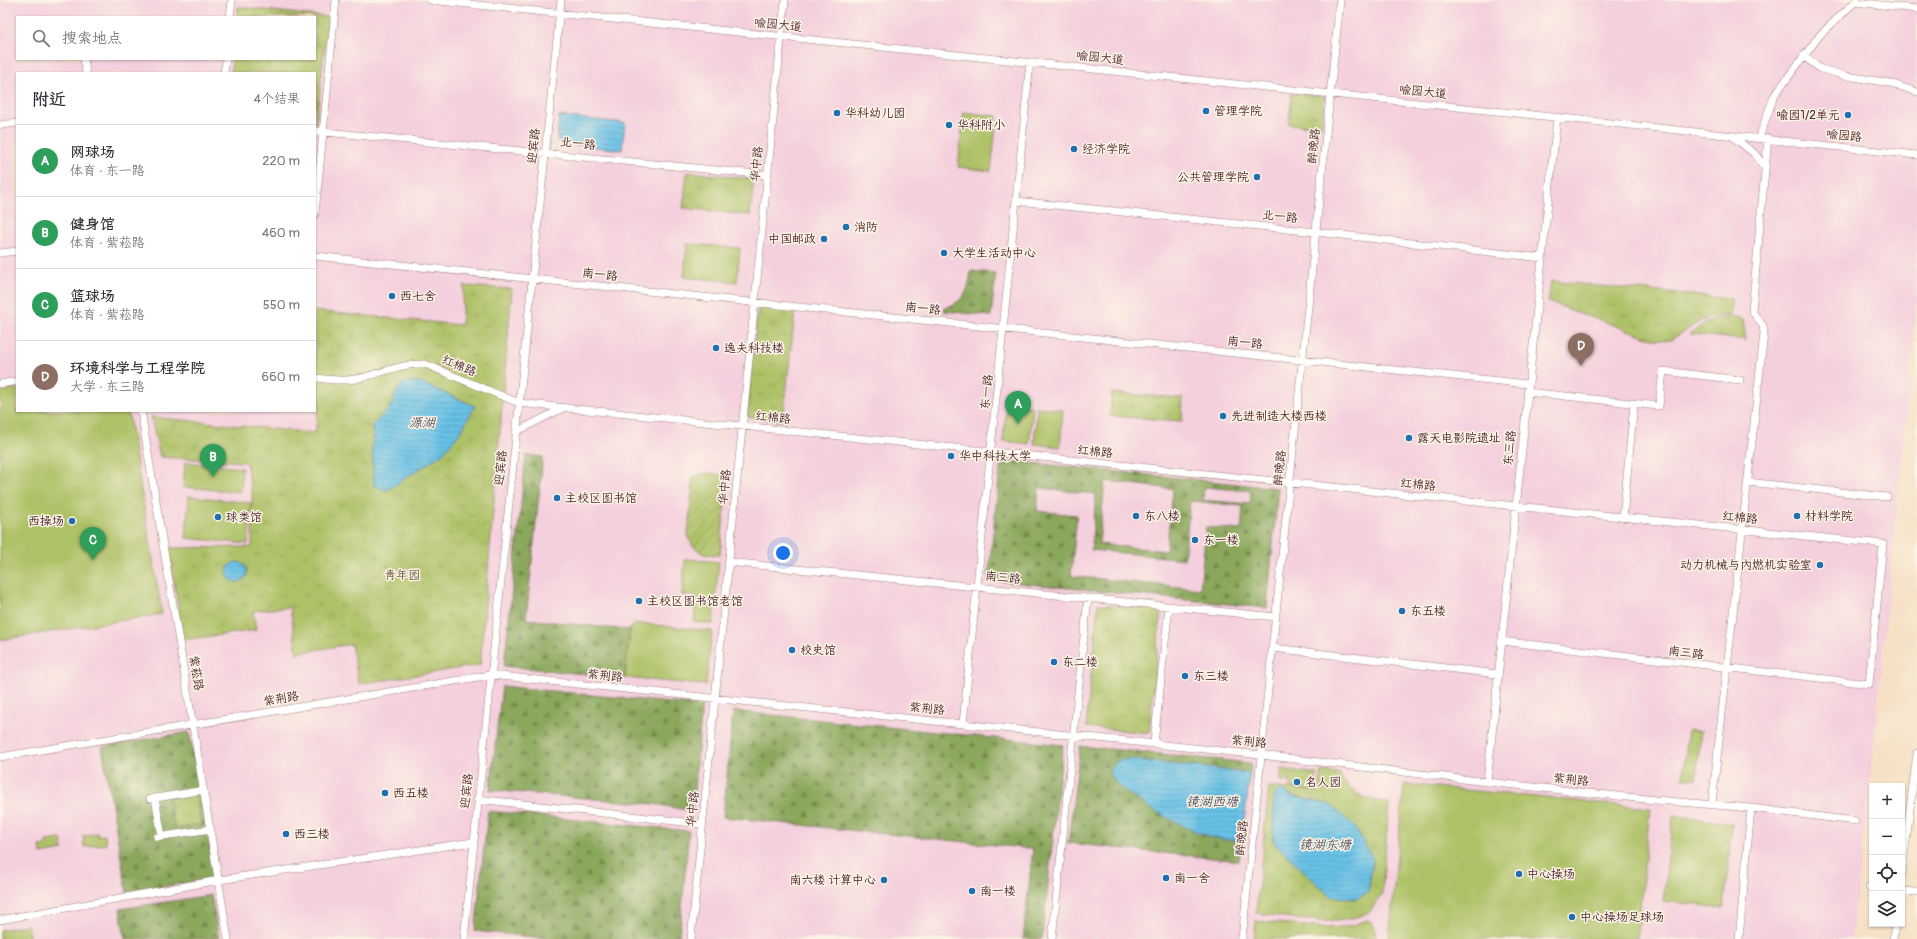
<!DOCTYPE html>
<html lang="zh">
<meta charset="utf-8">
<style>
body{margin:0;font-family:Pangolin,"LXGW WenKai TC",sans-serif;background:#f2f2f3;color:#2b2b33}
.controls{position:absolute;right:12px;bottom:12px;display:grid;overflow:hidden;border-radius:0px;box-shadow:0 1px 3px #0004}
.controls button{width:36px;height:36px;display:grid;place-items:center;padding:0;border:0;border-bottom:1px solid #e1e1e2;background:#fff;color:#2b2b33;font:20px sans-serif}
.you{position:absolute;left:783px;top:553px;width:14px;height:14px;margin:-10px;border:3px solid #fff;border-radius:50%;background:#1a73e8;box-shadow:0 0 0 6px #1a73e833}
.badge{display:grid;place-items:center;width:26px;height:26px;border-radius:50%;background:#1f6fb2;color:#fff;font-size:13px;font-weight:700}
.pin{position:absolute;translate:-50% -33px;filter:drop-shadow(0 1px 2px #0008)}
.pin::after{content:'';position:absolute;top:21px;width:14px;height:12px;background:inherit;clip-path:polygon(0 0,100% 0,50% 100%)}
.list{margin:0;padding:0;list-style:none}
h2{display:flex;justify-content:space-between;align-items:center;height:52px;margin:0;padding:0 16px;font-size:17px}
h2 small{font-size:13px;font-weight:400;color:#7c7c81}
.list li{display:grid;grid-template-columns:26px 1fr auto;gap:12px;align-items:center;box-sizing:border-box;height:72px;padding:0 16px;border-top:1px solid #e1e1e2}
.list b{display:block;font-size:15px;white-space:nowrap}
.list p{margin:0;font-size:13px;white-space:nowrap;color:#7c7c81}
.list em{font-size:13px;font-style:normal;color:#7c7c81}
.icon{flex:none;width:22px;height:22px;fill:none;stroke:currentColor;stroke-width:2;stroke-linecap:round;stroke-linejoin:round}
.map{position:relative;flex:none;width:1917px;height:939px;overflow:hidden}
.search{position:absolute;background:#fff;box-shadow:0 1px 3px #0004;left:16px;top:16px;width:300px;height:44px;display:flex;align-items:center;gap:10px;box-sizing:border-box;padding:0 14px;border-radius:0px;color:#7c7c81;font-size:15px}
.panel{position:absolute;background:#fff;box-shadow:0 1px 3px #0004;left:16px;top:72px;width:300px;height:340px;border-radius:0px}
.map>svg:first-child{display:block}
.built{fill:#f4cfdd;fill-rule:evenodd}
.grass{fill:#adc166;stroke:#7c7048}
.forest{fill:url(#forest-firs);stroke:#6a6343;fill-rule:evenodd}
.park{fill:url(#park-tufts);stroke:#7c7048;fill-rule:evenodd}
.garden{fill:url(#garden-furrows);stroke:#7c7048}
.water{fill:url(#water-rules);stroke:#597088}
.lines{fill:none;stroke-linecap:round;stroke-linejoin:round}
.minor-casing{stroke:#a08078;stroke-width:8}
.minor{stroke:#fff;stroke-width:7}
.poi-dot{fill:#1f6fb2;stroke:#fcf5e5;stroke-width:1.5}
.labels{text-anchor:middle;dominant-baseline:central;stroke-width:3;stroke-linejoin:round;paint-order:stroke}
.street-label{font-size:12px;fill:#4a1f2b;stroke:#fcf5e5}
.poi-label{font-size:12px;fill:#4a1f2b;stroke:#fcf5e5;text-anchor:start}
.park-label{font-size:12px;fill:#68503d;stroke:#fcf5e5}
.water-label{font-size:13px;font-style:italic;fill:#535063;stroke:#fcf5e5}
</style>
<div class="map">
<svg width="1917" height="939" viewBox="0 0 1917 939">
<defs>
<pattern id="forest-firs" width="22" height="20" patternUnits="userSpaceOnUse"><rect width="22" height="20" fill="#8aa75b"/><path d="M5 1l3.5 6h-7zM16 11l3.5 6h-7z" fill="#73874b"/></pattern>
<pattern id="park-tufts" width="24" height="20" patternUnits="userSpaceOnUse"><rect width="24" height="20" fill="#adc166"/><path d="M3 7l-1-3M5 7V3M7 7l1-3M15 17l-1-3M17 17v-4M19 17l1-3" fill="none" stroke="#96a559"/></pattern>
<pattern id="garden-furrows" width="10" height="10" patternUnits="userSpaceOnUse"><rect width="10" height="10" fill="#adc166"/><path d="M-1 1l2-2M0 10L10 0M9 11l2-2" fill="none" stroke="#96a559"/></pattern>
<pattern id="water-rules" width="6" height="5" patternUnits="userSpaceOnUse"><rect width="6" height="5" fill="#68c1e6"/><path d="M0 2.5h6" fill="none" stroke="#5ca5c5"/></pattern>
</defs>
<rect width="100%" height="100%" fill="#fcf5e5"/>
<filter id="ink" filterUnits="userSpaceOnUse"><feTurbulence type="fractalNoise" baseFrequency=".025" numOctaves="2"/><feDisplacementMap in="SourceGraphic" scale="8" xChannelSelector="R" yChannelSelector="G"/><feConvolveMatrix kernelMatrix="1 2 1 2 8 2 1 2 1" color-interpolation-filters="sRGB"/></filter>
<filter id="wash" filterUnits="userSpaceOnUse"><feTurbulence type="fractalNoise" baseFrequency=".012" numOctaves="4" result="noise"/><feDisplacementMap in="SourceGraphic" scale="16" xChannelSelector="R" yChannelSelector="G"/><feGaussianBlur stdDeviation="0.9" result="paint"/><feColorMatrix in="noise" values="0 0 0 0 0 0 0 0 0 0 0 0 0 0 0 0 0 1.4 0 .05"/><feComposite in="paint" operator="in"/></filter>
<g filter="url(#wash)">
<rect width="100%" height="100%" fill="#f6e1c6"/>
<path class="built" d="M0 0H1917V298L1869 794 1851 939H0ZM17 17H315V59H17ZM17 73H315V411H17Z"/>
<path class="grass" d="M964 112 997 116 991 171 958 167Z
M687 244 740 248 737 282 684 277Z
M17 388V411H128L162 614 0 640V391Z
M1007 404 1033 407 1029 444 1003 441Z
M1037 407 1063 410 1060 447 1034 444Z
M185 462 242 468 241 492 183 487Z
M189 496 251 503 248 544 186 538Z
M685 559 719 562 713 624 694 622 696 596 682 595Z
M635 623 712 631 706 685 625 678 630 630Z
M1688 730 1701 731 1696 779 1683 778Z
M1404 784 1650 808 1637 939H1389Z
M1673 815 1732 824 1724 908 1663 901Z
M98 833V836L105 835 106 844 84 847 83 836Z
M61 839 63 850 41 854 40 846 47 845 46 841Z
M1368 920 1374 925 1376 939H1254L1256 921 1326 928 1346 927Z
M27 925 30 939H0V930Z"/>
<path class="forest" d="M971 271 996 273 991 316 944 311 945 308C965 301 968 291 971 271Z
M526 455 543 457 526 619 630 630 625 678 504 666Z
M1001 460 1278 488 1267 608 988 580ZM1105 481 1173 489 1166 551 1099 544ZM1204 487 1251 491 1250 504 1203 500ZM1039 488 1096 494 1091 550 1184 559 1190 501 1243 506 1241 530 1206 527 1200 589 1071 576 1077 515 1037 511Z
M502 686 702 706 692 811 654 804 490 790Z
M733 711 1063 745 1042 939H1023L1033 849 723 817Z
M189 732 215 878 127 893 102 747Z
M1080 746 1251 763 1250 773 1126 759 1195 829 1212 837 1242 841 1239 861 1068 843Z
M488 811 689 831 679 939H551L475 931Z
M211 895 219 939H125L120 909Z"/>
<path class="park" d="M238 7 328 17 316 124H315V73H231L232 59H315V17H237Z
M1292 93 1325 96 1321 127 1289 124Z
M687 172 754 179 750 215 683 208Z
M1551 281 1731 299V314L1702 320 1671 340 1653 339 1548 302Z
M464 286 512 289 480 665 359 684 351 644 297 653 290 607 253 611 256 630 183 640 169 548 252 547V495L246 462 160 457 151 417 315 433 319 404 315 395V311L461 325ZM398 389 374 485 372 447 374 437 371 427 390 408ZM237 562 243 564 238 582 231 580Z
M758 307 795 311 783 421 747 417Z
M1729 316 1743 320 1746 340 1690 334 1705 323Z
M1112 393 1183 398 1182 421 1110 416Z
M1098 604 1161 610 1149 733 1086 727Z
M1282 769 1317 774 1315 791 1319 792 1321 771 1339 773C1351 796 1365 799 1389 803L1382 894C1376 900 1375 909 1367 913 1336 929 1290 917 1256 913L1269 787 1315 791 1291 788V782L1280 781ZM1287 791 1291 796 1331 805 1373 859 1368 892 1273 842 1274 796Z
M196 794 201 824 175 829 169 799Z"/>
<path class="garden" d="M704 473 728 475 720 555 703 554 693 546 688 536 693 477Z"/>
<path class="water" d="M559 116 625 123 622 150 560 143 557 139Z
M406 382H419L475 406 460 433 442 454 386 491 374 485 372 447 374 437 371 427 390 408 398 389Z
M227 572a10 10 0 1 1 20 0a10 10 0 1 1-20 0Z
M1126 759 1250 773 1242 841C1232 840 1220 840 1211 837 1188 830 1117 795 1109 772L1117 761Z
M1281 789 1291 796 1331 805 1355 827 1373 859 1368 892 1355 899 1330 896 1273 842 1274 796Z"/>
</g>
<g filter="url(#ink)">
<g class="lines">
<g class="minor-casing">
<path id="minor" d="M430 0 1917 155
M1855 2 1917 9
M230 17 232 0
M1803 56 1821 69 1847 76 1890 83 1917 92
M84 59 86 73
M224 73 226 59
M0 125 17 123
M315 131 767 175
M1732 136 1755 154 1765 168
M1759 138 1774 96 1820 35 1857 0
M1016 201 1316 232 1542 258
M315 214 336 0
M0 253 17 251
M315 256 1528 384
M315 378C328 379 342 382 355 379 379 375 400 363 425 364L519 403 1883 544 1869 684 1501 641
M0 384 17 381
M1527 392 1659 406 1663 371 1740 380
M141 411 228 939
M516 432 563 408
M1747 482 1887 497
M1623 518 1634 404
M728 562 1276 617
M1273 648 1498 674
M963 724 1030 62
M1154 743 1169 606
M0 757 490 675 1261 755 1487 782 1655 800 1751 808 1855 821
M1487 782 1557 117
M155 798 162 836
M150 799 204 790
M477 799 702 824
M1712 804 1764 333 1763 326 1752 311 1768 138
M157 837 211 829
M1902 873 1917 753
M1869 887H1872
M1902 891 1917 892
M0 920 219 880 473 842
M464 939 561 0
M691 939 785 0
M1052 939 1088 598
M1242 939 1340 0
M1739 939 1751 808
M1893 939 1895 924"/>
</g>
<use href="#minor" class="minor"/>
</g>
</g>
<g class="poi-dot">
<circle cx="1206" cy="111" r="4"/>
<circle cx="837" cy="113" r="4"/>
<circle cx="1848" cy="115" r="4"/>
<circle cx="949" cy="125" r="4"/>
<circle cx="1074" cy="149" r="4"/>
<circle cx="1257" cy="177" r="4"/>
<circle cx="846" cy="227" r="4"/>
<circle cx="824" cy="239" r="4"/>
<circle cx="944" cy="253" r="4"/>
<circle cx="392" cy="296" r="4"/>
<circle cx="716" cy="348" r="4"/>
<circle cx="1223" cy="416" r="4"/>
<circle cx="1409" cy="438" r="4"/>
<circle cx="951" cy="456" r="4"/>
<circle cx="557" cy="498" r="4"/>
<circle cx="1136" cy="516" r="4"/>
<circle cx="1797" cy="516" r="4"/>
<circle cx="218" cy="517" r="4"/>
<circle cx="72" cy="521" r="4"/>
<circle cx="1195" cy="540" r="4"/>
<circle cx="1820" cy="565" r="4"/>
<circle cx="639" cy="601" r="4"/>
<circle cx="1402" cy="611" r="4"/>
<circle cx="792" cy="650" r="4"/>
<circle cx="1054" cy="662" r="4"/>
<circle cx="1185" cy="676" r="4"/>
<circle cx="1297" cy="782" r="4"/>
<circle cx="385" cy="793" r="4"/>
<circle cx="286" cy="834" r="4"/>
<circle cx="1519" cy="874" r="4"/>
<circle cx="1166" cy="878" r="4"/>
<circle cx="884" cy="880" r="4"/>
<circle cx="972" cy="891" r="4"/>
<circle cx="1572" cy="917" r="4"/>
</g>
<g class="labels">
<g class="street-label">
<text transform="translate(778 25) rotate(6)">喻园大道</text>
<text transform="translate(1100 58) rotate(6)">喻园大道</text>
<text transform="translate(1423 92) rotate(6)">喻园大道</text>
<text transform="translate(1844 136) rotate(6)">喻园路</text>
<text transform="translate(578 144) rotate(6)">北一路</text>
<text transform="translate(534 146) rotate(-84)">迎宾路</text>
<text transform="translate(1314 146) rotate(-84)">醉晚路</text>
<text transform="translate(757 164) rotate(-84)">华中路</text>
<text transform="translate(1280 217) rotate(6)">北一路</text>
<text transform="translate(600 275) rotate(6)">南一路</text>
<text transform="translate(923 309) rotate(6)">南一路</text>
<text transform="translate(1245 343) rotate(6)">南一路</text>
<text transform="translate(459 366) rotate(23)">红棉路</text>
<text transform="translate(987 392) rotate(-84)">东一路</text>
<text transform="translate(773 418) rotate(6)">红棉路</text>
<text transform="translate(1510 448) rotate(-84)">东三路</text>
<text transform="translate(1095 452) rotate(6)">红棉路</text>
<text transform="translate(501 468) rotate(-84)">迎宾路</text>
<text transform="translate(1280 468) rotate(-84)">醉晚路</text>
<text transform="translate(1418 485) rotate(6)">红棉路</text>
<text transform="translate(725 487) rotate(-84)">华中路</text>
<text transform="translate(1740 518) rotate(6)">红棉路</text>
<text transform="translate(1003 578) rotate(6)">南三路</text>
<text transform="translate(1686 653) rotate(7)">南三路</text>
<text transform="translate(196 673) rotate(80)">紫菘路</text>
<text transform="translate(605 676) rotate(6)">紫荆路</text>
<text transform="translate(281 699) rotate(-10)">紫荆路</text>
<text transform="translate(927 709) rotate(6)">紫荆路</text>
<text transform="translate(1249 742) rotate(6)">紫荆路</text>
<text transform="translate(1571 780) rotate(6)">紫荆路</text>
<text transform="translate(467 791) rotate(-84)">迎宾路</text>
<text transform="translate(693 809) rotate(-84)">华中路</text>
<text transform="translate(1242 838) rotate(-84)">醉晚路</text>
</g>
<g class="poi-label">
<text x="1214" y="111">管理学院</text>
<text x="845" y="113">华科幼儿园</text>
<text x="1840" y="115" text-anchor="end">喻园1/2单元</text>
<text x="957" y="125">华科附小</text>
<text x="1082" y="149">经济学院</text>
<text x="1249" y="177" text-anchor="end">公共管理学院</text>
<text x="854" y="227">消防</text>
<text x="816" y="239" text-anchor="end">中国邮政</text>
<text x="952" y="253">大学生活动中心</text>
<text x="400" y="296">西七舍</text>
<text x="724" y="348">逸夫科技楼</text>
<text x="1231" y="416">先进制造大楼西楼</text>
<text x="1417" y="438">露天电影院遗址</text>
<text x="959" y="456">华中科技大学</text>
<text x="565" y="498">主校区图书馆</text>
<text x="1144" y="516">东八楼</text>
<text x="1805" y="516">材料学院</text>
<text x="226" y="517">球类馆</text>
<text x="64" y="521" text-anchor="end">西操场</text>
<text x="1203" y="540">东一楼</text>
<text x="1812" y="565" text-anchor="end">动力机械与内燃机实验室</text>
<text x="647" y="601">主校区图书馆老馆</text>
<text x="1410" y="611">东五楼</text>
<text x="800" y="650">校史馆</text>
<text x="1062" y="662">东二楼</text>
<text x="1193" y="676">东三楼</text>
<text x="1305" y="782">名人园</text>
<text x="393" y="793">西五楼</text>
<text x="294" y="834">西三楼</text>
<text x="1527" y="874">中心操场</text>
<text x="1174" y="878">南一舍</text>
<text x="876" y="880" text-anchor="end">南六楼 计算中心</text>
<text x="980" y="891">南一楼</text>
<text x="1580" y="917">中心操场足球场</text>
</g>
<g class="park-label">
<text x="402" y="575">青年园</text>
</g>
<g class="water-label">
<text x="422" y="423">源湖</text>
<text x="1212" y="802">镜湖西塘</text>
<text x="1325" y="845">镜湖东塘</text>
</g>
</g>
</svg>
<div class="controls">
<button>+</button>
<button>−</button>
<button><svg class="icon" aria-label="locate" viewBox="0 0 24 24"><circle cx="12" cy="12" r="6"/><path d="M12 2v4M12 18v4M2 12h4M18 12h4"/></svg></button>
<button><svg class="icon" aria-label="layers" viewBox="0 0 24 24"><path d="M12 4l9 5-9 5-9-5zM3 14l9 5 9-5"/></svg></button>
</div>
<div class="you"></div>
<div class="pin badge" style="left:1018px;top:424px;background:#2e9e5b">A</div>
<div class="pin badge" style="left:213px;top:477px;background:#2e9e5b">B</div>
<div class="pin badge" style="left:93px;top:560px;background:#2e9e5b">C</div>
<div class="pin badge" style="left:1581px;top:366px;background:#8d6e63">D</div>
<div class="search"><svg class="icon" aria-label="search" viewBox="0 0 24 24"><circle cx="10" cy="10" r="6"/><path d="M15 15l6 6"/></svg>搜索地点</div>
<section class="panel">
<h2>附近<small>4个结果</small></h2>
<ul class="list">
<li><span class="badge" style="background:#2e9e5b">A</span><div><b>网球场</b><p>体育 · 东一路</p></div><em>220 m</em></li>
<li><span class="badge" style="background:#2e9e5b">B</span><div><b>健身馆</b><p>体育 · 紫菘路</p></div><em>460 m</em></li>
<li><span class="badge" style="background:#2e9e5b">C</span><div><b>篮球场</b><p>体育 · 紫菘路</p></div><em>550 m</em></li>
<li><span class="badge" style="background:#8d6e63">D</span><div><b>环境科学与工程学院</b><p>大学 · 东三路</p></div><em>660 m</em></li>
</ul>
</section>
</div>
